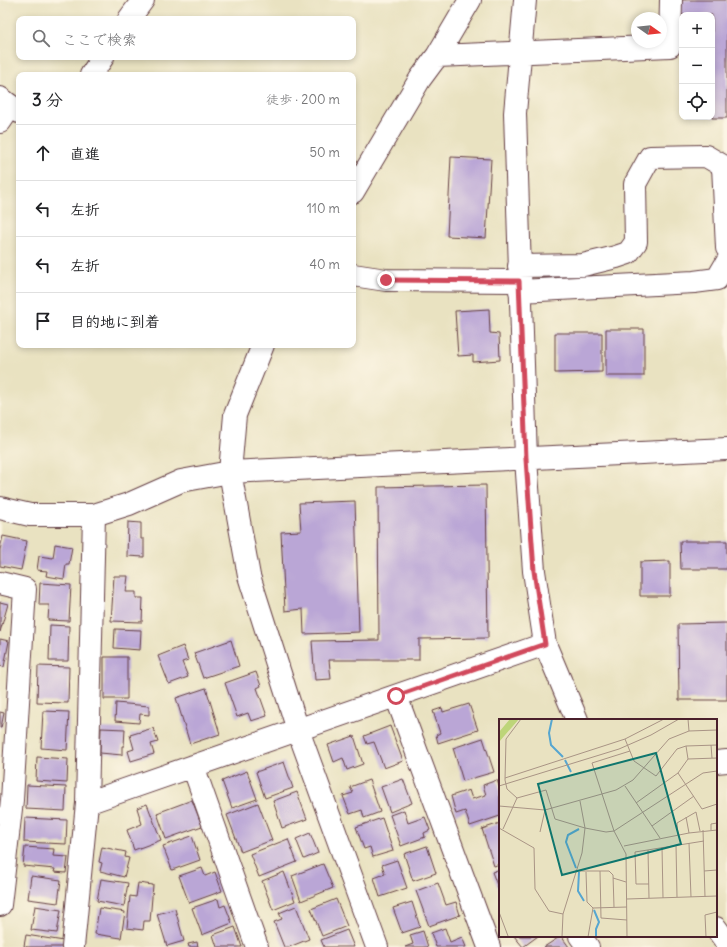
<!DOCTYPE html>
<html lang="ja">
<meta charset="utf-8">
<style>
body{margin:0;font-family:Delius,"Klee One",sans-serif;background:#f2f2f2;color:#202124}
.controls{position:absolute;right:12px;top:12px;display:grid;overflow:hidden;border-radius:8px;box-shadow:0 2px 6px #0003}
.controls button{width:36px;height:36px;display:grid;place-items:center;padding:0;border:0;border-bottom:1px solid #e0e0e0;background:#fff;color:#202124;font:20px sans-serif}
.compass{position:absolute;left:631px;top:12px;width:36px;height:36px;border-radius:50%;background:#fff;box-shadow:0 2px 6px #0003;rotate:105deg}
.stop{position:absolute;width:12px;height:12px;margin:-9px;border:3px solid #d1495b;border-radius:50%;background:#fff}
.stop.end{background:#d1495b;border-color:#fff;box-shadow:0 1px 4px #0008}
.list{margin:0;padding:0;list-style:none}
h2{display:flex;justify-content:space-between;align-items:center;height:52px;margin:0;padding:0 16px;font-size:17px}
h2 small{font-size:13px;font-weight:400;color:#757577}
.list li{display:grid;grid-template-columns:26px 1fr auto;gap:12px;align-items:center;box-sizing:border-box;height:56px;padding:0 16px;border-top:1px solid #e0e0e0}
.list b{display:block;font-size:15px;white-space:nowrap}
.list em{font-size:13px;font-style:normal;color:#757577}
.icon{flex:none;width:22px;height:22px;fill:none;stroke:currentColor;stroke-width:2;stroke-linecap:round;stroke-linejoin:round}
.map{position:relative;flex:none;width:727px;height:947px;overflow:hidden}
.search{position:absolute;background:#fff;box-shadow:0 2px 6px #0003;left:16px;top:16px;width:340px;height:44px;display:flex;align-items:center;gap:10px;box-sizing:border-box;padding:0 14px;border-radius:8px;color:#757577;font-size:15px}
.panel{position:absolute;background:#fff;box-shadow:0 2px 6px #0003;left:16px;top:72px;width:340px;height:276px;border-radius:8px}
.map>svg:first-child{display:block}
.building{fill:#baa6d6}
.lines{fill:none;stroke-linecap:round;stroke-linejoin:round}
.minor-casing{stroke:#623c42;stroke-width:24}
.minor{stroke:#fff;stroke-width:22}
.route{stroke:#d1495b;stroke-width:5}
.inset-river{fill:none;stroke:#56a6d0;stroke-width:2}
.inset-road{fill:none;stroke:#a99485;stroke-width:1}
.view{fill:#0f766e;fill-opacity:0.15;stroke:#0f766e;stroke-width:2}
.inset-edge{fill:none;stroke:#4a1f2b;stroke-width:2}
</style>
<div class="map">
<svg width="727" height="947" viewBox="0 0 727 947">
<rect width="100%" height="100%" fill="#fcf5e5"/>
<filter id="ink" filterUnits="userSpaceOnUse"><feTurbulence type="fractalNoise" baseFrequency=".025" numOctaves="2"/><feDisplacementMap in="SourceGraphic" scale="8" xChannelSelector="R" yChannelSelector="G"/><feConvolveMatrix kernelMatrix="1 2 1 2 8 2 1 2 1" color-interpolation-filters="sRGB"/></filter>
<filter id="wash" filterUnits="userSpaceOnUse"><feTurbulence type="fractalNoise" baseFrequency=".012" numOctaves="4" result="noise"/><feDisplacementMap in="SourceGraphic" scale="16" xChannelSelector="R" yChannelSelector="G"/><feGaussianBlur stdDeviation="0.9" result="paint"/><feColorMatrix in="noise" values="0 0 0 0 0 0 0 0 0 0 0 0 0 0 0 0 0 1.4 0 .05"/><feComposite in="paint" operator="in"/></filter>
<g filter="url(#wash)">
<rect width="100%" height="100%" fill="#e9e2c1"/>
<g id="blocks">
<path class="building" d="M680 0H727V118H712V15H682V56H681Z
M451 157 491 159 486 238 447 236Z
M489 309 490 333 499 334 500 360 473 362V355L458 356 455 311Z
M606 329H644V376H606Z
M555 333H602V372L555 373Z
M486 485 488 638 419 639V660H329L331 679 315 680 312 641 379 640 378 487Z
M355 501 359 632 304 634 303 609 285 611 281 532 301 531 299 503Z
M128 522 141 523V539H144V557L127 556Z
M3 536 27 541 21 570 0 566V550Z
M680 541H727V569H681Z
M55 544 72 547 69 564H66L64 579 46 576 47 571 37 570 39 556 53 558Z
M670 561V596H640V562Z
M114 576H128L126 592H136V598H143L142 622 111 621Z
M40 583 71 585 69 621 48 620 49 605H39Z
M0 602 8 604 0 632Z
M727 623V700H679L678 624Z
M50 625 69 626 68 661H49Z
M115 629 141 630 140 650 114 648Z
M0 639 9 641 4 667 0 666Z
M231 640 239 666 203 678 194 653Z
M183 646 188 660 182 662 188 677 169 684 158 656Z
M104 657H127V699H104Z
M38 666 69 667 68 703 37 702Z
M256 672 261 686 257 688 267 716 251 721 248 713 237 717 225 683Z
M206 688 220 734 190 744 176 698Z
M116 703 149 706V715L140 714 139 723 115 721Z
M469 704 478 730 438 743 436 735 440 733 433 711 442 708 443 712Z
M43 711 69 712 67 750 41 748Z
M0 712 4 713 1 728H0Z
M390 726 403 761 384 768 374 742 367 744 364 736Z
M101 728 125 729 124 746H122V755L100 753Z
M153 728 158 742 151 744 154 754 131 761 128 751 134 749 130 735Z
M354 736 363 764 347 770 343 758 334 762 328 745Z
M483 738 494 772 463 781 453 748Z
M37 757 68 759 67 783 36 781Z
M284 762 293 788 265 798 256 772Z
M247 771 257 799 232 808 222 781Z
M403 779 412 803 390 812 381 787Z
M369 780 380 812 364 818 362 810 350 814 343 796 353 793 350 787Z
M497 780 500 789V816L470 826 465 811 456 814 451 796 469 790 472 799 486 795 483 785Z
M27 785 66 787 65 811 26 809Z
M297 792 307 819 282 828 273 801Z
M192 800 202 826 166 839 157 813Z
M258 803 272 840 241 852 227 815Z
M147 804 161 840 134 850 127 830 142 824 137 808Z
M404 810 408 823 425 817 430 830 424 833 425 837 401 846 390 815Z
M25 818 67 820 66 844 24 842Z
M382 818 393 851 373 857 370 847 364 849 356 827Z
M500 823V864L494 866 482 829Z
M310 833 318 853 304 859 296 839Z
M192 836 200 860 172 870 163 846Z
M288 839 297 862 259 877 250 854Z
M427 846 436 873 413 881 404 854Z
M25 847 54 849 53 856 68 857 66 873 54 872 55 869 23 866Z
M102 847 126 852 125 857 129 858 124 877 100 871 102 863 99 862Z
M397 860 407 888 380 897 374 878 385 874 382 865Z
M323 864 333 888 301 901 292 876Z
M202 868 205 876 215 872 222 891 189 903 179 876Z
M500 869V893L492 872Z
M284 872 295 901 273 910 262 881Z
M31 876 61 880 58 903 28 899Z
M101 879 128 883 124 906 97 901Z
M138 883 153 885 150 921H144L143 930 127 928 130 896 136 897Z
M438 883 446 905 456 902 460 915 429 926 416 891Z
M218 899 220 907 225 905 232 923 202 935 192 908Z
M336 899 347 926 322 936 311 909Z
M412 902 420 927 402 933 393 908Z
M35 906 61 910 57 933 31 930Z
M296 906 309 939 289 947H284L274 922 282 919 279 913Z
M99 908 125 912 121 938 95 934Z
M175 909 184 941 167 946 157 914Z
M235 927 242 947H217L213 935Z
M445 928 450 942 462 937 466 947H436L431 933Z
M347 930 354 947H324L321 940Z
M423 931 428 947H405L413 944 410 935Z
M26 935 64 941 62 947H27L24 946Z
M514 936H538L523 947Z
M561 936 569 947H544Z
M197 942 198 947H189L188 944Z"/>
</g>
</g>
<g filter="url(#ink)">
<use href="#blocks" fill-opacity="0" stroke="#623c42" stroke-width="1"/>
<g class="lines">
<g class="minor-casing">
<path id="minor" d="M525 0 515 113 526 459 534 571 545 644 577 720
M129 19 143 0
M437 56 470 0
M91 75 103 57
M0 98 19 112
M0 122 11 106
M353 192 420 79 437 56 670 46 671 0
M519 266 583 265 616 257 628 253 636 242 635 184 650 157 706 156 723 166 727 248
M353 275 386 280 519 281
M520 291 694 282 717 279 727 262
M263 345 235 415 230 472 249 576 298 730 377 947
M0 508 30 515H94L129 504 181 481 230 472 727 449
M0 583 25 589 12 800 0 905
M396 696 489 947
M716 762 727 761
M193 766 257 947
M87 803 545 644
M716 928 727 943
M580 936 588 947
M73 947 87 803 94 515"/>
</g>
<use href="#minor" class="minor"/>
</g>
</g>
<g class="lines" filter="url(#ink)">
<path class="route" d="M386 280 519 281 526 459 534 571 545 644 396 696"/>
</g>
<g transform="translate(499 719)">
<rect width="218" height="218" fill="#e9e2c1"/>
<path d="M11 0H20L0 23V13Z" fill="#bdd579"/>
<path class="inset-river" d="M53 0 50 14 52 26 64 38M66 41 72 53M77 149 67 123 69 116 80 110M80 153 79 172 85 182M95 191 100 203 97 210V218"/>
<path class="inset-road" d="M189 0 190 12M126 20 135 42 157 57 178 30 187 27 218 26M212 26 213 39M187 27 189 40M179 54 203 90 218 85M6 59 126 20 165 0M0 67 120 30 152 16 180 0M126 67 161 119M18 79 8 70 6 61 7 20 22 0M81 82 86 109 107 113 115 112 204 54 218 52M137 84 179 54 189 40 218 39M0 87 46 91 117 71 134 61 170 20 190 12 218 11M187 98 190 114M153 107 195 77M0 109 35 129 36 170 50 192 64 195 63 218M4 110 18 79 47 71 56 100 86 109 83 134 64 195M204 111 206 178M212 111V105L218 104M41 113 46 91M179 116 178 104 197 93 201 112M190 124 192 178M177 126 178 178M125 127 190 114 218 111M163 128 164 179M149 131 150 179M76 152H110L114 156 115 188M101 152 102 199 128 201M205 152 218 151M87 153 88 183 94 189 128 188M114 159 127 163M150 165H137L136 133 205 122M128 180 218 177M0 193 9 217M89 218 94 189M128 218 127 135 115 112 93 44 131 32M207 218 206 196 218 193"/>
<path class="view" d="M157 34 182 125 63 156 39 65Z"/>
<rect width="218" height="218" class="inset-edge"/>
</g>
</svg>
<div class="controls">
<button>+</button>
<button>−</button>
<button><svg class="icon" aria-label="locate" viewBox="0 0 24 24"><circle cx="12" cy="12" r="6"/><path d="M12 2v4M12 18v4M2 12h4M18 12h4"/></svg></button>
</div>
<svg class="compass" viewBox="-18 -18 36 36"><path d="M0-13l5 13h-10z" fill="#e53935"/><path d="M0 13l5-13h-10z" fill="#757577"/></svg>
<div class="stop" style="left:396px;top:696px"></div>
<div class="stop end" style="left:386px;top:280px"></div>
<div class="search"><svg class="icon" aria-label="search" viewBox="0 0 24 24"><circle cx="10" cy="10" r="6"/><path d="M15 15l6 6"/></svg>ここで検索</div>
<section class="panel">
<h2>3 分<small>徒歩 · 200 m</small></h2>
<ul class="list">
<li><svg class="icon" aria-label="ahead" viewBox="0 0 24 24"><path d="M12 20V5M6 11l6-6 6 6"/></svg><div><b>直進</b></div><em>50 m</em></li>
<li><svg class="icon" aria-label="left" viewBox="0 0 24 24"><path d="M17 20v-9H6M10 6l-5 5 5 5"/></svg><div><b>左折</b></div><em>110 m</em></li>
<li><svg class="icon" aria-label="left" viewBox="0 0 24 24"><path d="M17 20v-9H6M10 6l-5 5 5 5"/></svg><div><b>左折</b></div><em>40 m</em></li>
<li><svg class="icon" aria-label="arrive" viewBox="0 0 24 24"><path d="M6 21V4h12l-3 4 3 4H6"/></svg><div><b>目的地に到着</b></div></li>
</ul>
</section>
</div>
